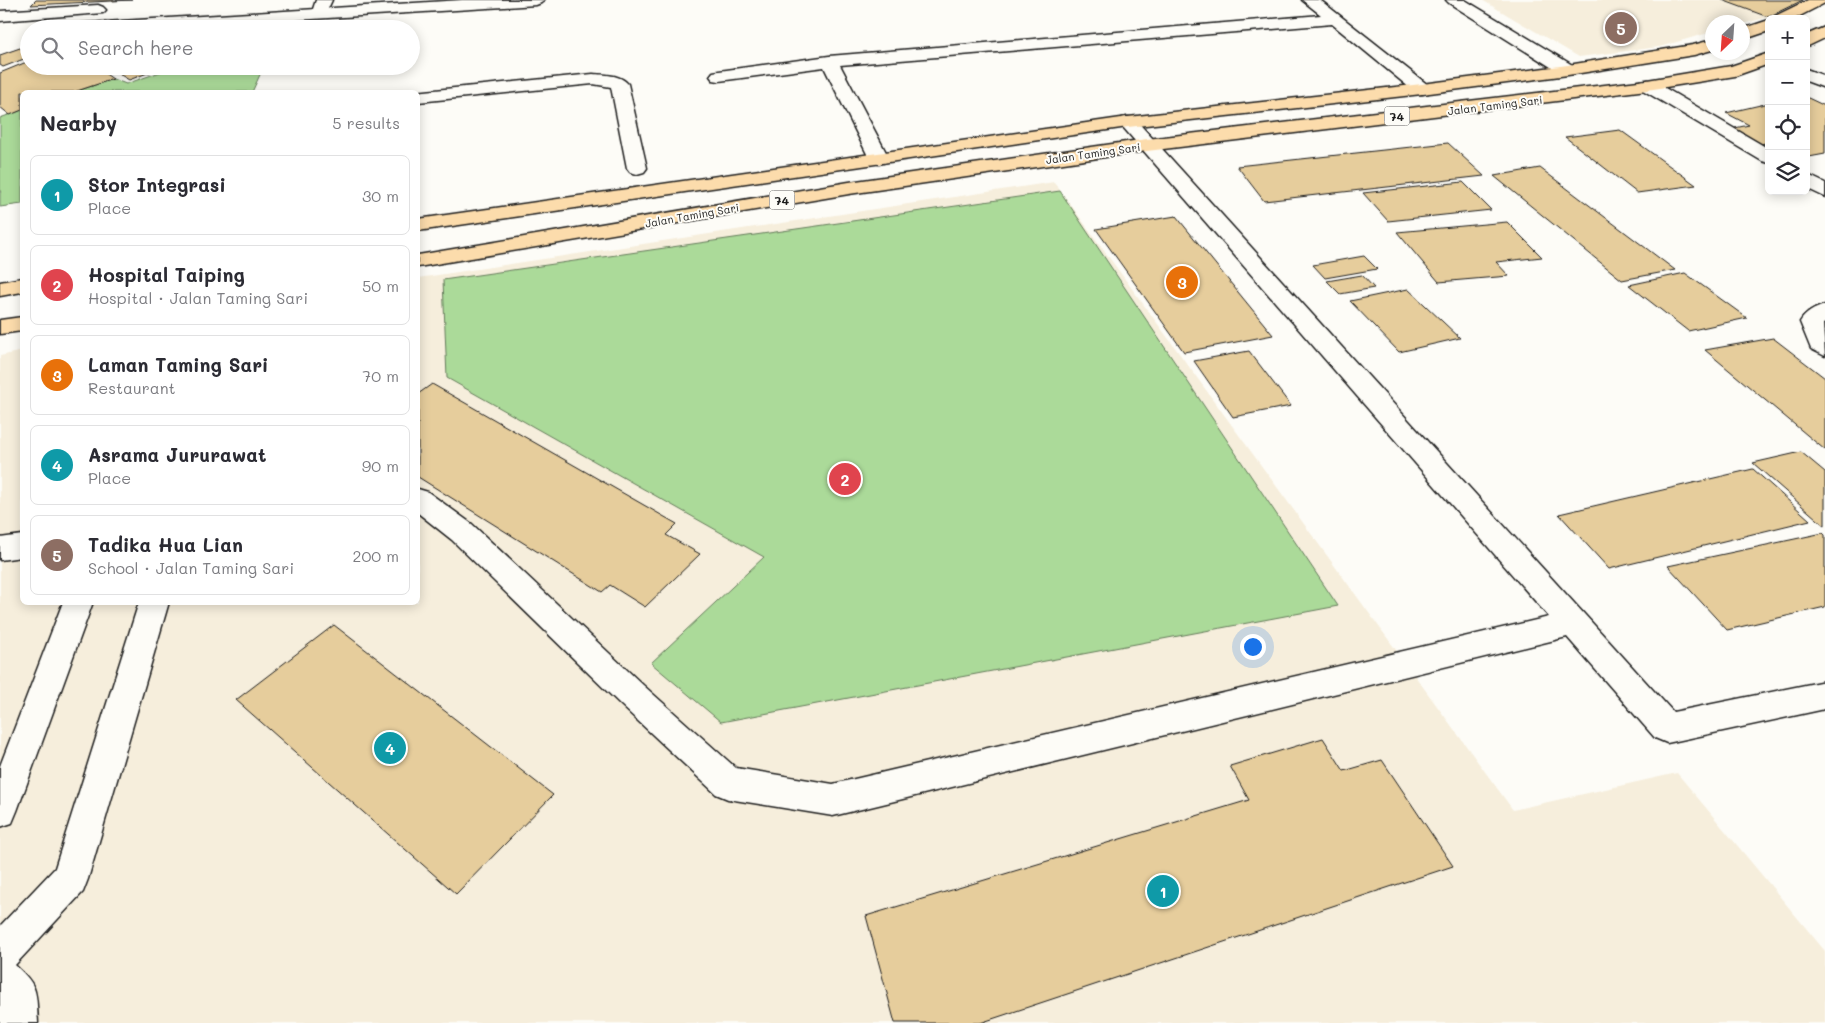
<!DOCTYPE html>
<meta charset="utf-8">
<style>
body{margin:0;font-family:Mali,sans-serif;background:#f7f7f7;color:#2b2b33}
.controls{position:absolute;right:15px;top:15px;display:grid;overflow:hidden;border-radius:8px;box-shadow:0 2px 12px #0003}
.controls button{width:45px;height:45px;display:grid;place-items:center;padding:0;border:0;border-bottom:1px solid #e1e1e2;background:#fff;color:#2b2b33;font:25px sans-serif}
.compass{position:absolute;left:1705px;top:15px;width:45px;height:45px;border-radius:50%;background:#fff;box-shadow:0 2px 12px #0003;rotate:205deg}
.you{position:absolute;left:1252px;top:646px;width:18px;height:18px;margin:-12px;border:4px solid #fff;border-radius:50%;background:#1a73e8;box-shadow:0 0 0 8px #1a73e833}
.badge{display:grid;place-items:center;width:32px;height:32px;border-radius:50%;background:#c8321e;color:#fff;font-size:16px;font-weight:700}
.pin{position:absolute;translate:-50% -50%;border:2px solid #fff;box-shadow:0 1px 5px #0006}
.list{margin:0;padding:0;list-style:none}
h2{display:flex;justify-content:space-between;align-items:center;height:65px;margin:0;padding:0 20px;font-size:21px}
h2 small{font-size:16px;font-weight:400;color:#7c7c81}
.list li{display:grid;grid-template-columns:32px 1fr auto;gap:15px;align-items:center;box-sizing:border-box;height:80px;margin:0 10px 10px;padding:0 10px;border:1px solid #e1e1e2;border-radius:8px}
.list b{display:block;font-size:19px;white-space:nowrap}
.list p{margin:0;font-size:16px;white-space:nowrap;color:#7c7c81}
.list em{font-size:16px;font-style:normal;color:#7c7c81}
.icon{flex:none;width:28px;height:28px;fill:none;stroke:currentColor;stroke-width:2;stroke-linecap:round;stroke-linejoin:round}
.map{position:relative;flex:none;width:1825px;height:1023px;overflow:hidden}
.search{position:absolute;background:#fff;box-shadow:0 2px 12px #0003;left:20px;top:20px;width:400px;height:55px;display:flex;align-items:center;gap:12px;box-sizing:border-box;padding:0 18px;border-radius:28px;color:#7c7c81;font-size:19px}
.panel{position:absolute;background:#fff;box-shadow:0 2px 12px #0003;left:20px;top:90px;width:400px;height:515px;border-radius:8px}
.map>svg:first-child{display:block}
.built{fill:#f6eedc}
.green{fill:#abda99;stroke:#647b5a}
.building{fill:#e6cd9c;stroke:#1c1c1c}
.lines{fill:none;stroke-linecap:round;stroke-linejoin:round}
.lane-casing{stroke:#1c1c1c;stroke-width:3}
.street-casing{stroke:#1c1c1c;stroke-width:3}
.secondary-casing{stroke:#1c1c1c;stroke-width:3}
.primary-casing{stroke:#1c1c1c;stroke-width:3}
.lane{fill:#fdfcf7;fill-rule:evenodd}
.street{fill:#fdfcf7;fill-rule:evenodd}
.secondary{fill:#fdfcf7;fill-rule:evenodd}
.primary{fill:#fcdcac;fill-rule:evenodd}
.labels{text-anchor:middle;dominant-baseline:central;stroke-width:4;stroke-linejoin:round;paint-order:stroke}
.far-street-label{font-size:11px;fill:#1c1c1c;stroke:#fdfcf7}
.shield{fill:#fdfcf7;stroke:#605f5e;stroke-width:1}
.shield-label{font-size:12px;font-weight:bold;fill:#1c1c1c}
</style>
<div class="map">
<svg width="1825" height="1023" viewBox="0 0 1825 1023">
<rect width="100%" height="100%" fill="#fdfcf7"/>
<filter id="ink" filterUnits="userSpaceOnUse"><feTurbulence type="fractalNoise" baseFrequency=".02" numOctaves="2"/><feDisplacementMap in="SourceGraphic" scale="10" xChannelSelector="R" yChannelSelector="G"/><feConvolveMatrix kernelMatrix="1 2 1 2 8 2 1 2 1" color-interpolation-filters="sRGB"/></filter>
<g filter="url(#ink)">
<path class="built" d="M1482 0H1722L1768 17 1743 24 1712 22V32L1659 47 1579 57Z
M1054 182 1513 810 1677 773 1825 951V1023H0V356L22 351V602H418V278Z"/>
<path class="green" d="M177 66H264L252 92H74L113 79 126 84Z
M22 110V204L0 207V193L2 191H0V118Z
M1060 191 1338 606 721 722 651 663 764 557 447 378 443 280Z"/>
<path class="building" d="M36 0H132L31 5Z
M1722 0H1803L1768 17Z
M20 48 29 52V57L3 67 0 65V55Z
M29 61V66H94L113 79 74 92H22V110L10 115 0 107V73Z
M106 66H166L129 80Z
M1806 97 1825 106V154L1809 157 1806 156Z
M1769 103V142L1757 145 1730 129 1749 125 1726 113Z
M1620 130 1696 185 1637 193 1565 137Z
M1448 143 1484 176 1264 201 1237 166Z
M1540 168 1675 270 1622 280 1494 176Z
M1463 182 1491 210 1388 221 1363 193Z
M1176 216 1273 335 1184 352 1096 229Z
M1507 222 1542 257 1496 262 1509 276 1439 282 1397 232Z
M1364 256 1377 269 1325 278 1313 265Z
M1685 273 1747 318 1688 331 1629 285Z
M1362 275 1374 288 1340 294 1327 281Z
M1408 289 1460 338 1399 352 1350 301Z
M1773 338 1825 378V450L1705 350Z
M1249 351 1291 406 1233 417 1194 361Z
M432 384 677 524 666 535 700 554 645 607 610 585 602 592 418 477V394Z
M1801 452 1825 472V526L1753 463Z
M1753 469 1810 520 1609 569 1559 514Z
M1823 533 1825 535V607L1727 630 1668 566Z
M334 625 553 795 456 894 236 700Z
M1323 738 1344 771 1382 760 1453 866 980 1023H895L866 916 1249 800 1230 766Z"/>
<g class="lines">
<g class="lane-casing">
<path id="lane" d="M1302 0H1320L1428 85 1431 89 1428 93 1422 94 1416 93 1332 24 840 65 889 158 886 162 879 164 872 162 869 158 824 67 719 81 713 80 710 76 713 72 719 71 829 56 1321 15Z
M1446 0H1465L1574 66 1576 70 1574 74H1562L1449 3Z
M1806 69 1825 76V88L1806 81Z
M593 74C604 75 620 74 628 84L647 168 644 172 637 174 630 172 627 168 611 87 593 84 418 102V92H415Z
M1647 80 1653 81 1769 149V163L1762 161 1641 89 1638 85 1641 81Z
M1128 117 1134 118 1673 712 1825 681V709L1667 743 1655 738 1567 637 833 816 728 799 716 794 621 705 452 540 418 513V489L428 492 472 524 643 685 736 768 833 784 1549 617 1122 126 1119 122 1122 118Z
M1806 174 1825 183V197L1806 188Z
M1825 305V323L1823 324 1825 356 1811 349 1800 322C1805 313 1815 308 1825 305Z
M22 535V557L0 560V538Z
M63 602H93L17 811 12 823 0 827V766Z
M139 602H169L88 879 83 892 15 965C39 987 36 991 38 1023H0V926L55 868Z"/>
</g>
<g class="street-casing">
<path id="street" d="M316 0H332L325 15H315L312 12Z"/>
</g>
<g class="secondary-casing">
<path id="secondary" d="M462 0H544L541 3 536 5 152 29H64L66 26 72 24Z
M98 5 103 7 106 10 103 13 0 21V11Z"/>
</g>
<g class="primary-casing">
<path id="primary" d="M1808 0H1825V3L1794 19H1773L1775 16Z
M1769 20V31L1742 40V29Z
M1825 27V38L1806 47V35Z
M1712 40V50L1694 55 1568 75 1422 94 1128 127 418 231V219L1128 117 1422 84 1568 65 1693 45Z
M1769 53V64L1735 76 1647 90 1147 151 849 194 418 267V255L849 182 1147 139 1647 80 1731 66Z
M22 278V292L0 296V282Z
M22 317V331L0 334V320Z"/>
</g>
<use href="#lane" class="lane"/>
<use href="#street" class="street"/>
<use href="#secondary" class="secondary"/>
<use href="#primary" class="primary"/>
</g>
</g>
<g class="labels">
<g class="far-street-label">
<text transform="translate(1495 105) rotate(-7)">Jalan Taming Sari</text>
<text transform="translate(1093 153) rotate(-8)">Jalan Taming Sari</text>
<text transform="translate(692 215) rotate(-10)">Jalan Taming Sari</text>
</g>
<g class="shield">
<rect x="1384.5" y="106.5" width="25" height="19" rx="4"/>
<rect x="769.5" y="190.5" width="25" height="19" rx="4"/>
</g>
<g class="shield-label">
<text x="1397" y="116">74</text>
<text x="782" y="200">74</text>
</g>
</g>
</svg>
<div class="controls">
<button>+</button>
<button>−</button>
<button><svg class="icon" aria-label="locate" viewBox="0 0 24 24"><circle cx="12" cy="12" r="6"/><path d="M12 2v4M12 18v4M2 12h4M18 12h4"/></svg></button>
<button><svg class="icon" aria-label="layers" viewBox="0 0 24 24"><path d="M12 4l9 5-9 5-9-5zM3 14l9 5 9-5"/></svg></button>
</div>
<svg class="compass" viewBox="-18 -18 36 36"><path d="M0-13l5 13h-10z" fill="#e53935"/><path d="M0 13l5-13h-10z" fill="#7c7c81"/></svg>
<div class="you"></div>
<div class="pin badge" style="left:1163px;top:891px;background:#0f9aa8">1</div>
<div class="pin badge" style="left:845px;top:479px;background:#e0444e">2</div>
<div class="pin badge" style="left:1182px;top:282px;background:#e8710a">3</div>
<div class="pin badge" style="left:390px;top:748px;background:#0f9aa8">4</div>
<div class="pin badge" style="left:1621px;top:28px;background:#8d6e63">5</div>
<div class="search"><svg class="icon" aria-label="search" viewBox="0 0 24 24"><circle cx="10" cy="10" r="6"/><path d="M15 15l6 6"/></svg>Search here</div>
<section class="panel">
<h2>Nearby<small>5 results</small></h2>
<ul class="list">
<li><span class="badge" style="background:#0f9aa8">1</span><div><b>Stor Integrasi</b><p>Place</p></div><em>30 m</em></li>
<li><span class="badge" style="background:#e0444e">2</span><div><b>Hospital Taiping</b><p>Hospital · Jalan Taming Sari</p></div><em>50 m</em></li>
<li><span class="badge" style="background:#e8710a">3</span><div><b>Laman Taming Sari</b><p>Restaurant</p></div><em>70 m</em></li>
<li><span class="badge" style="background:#0f9aa8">4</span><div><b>Asrama Jururawat</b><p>Place</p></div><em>90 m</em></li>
<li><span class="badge" style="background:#8d6e63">5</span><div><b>Tadika Hua Lian</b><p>School · Jalan Taming Sari</p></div><em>200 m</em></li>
</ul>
</section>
</div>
